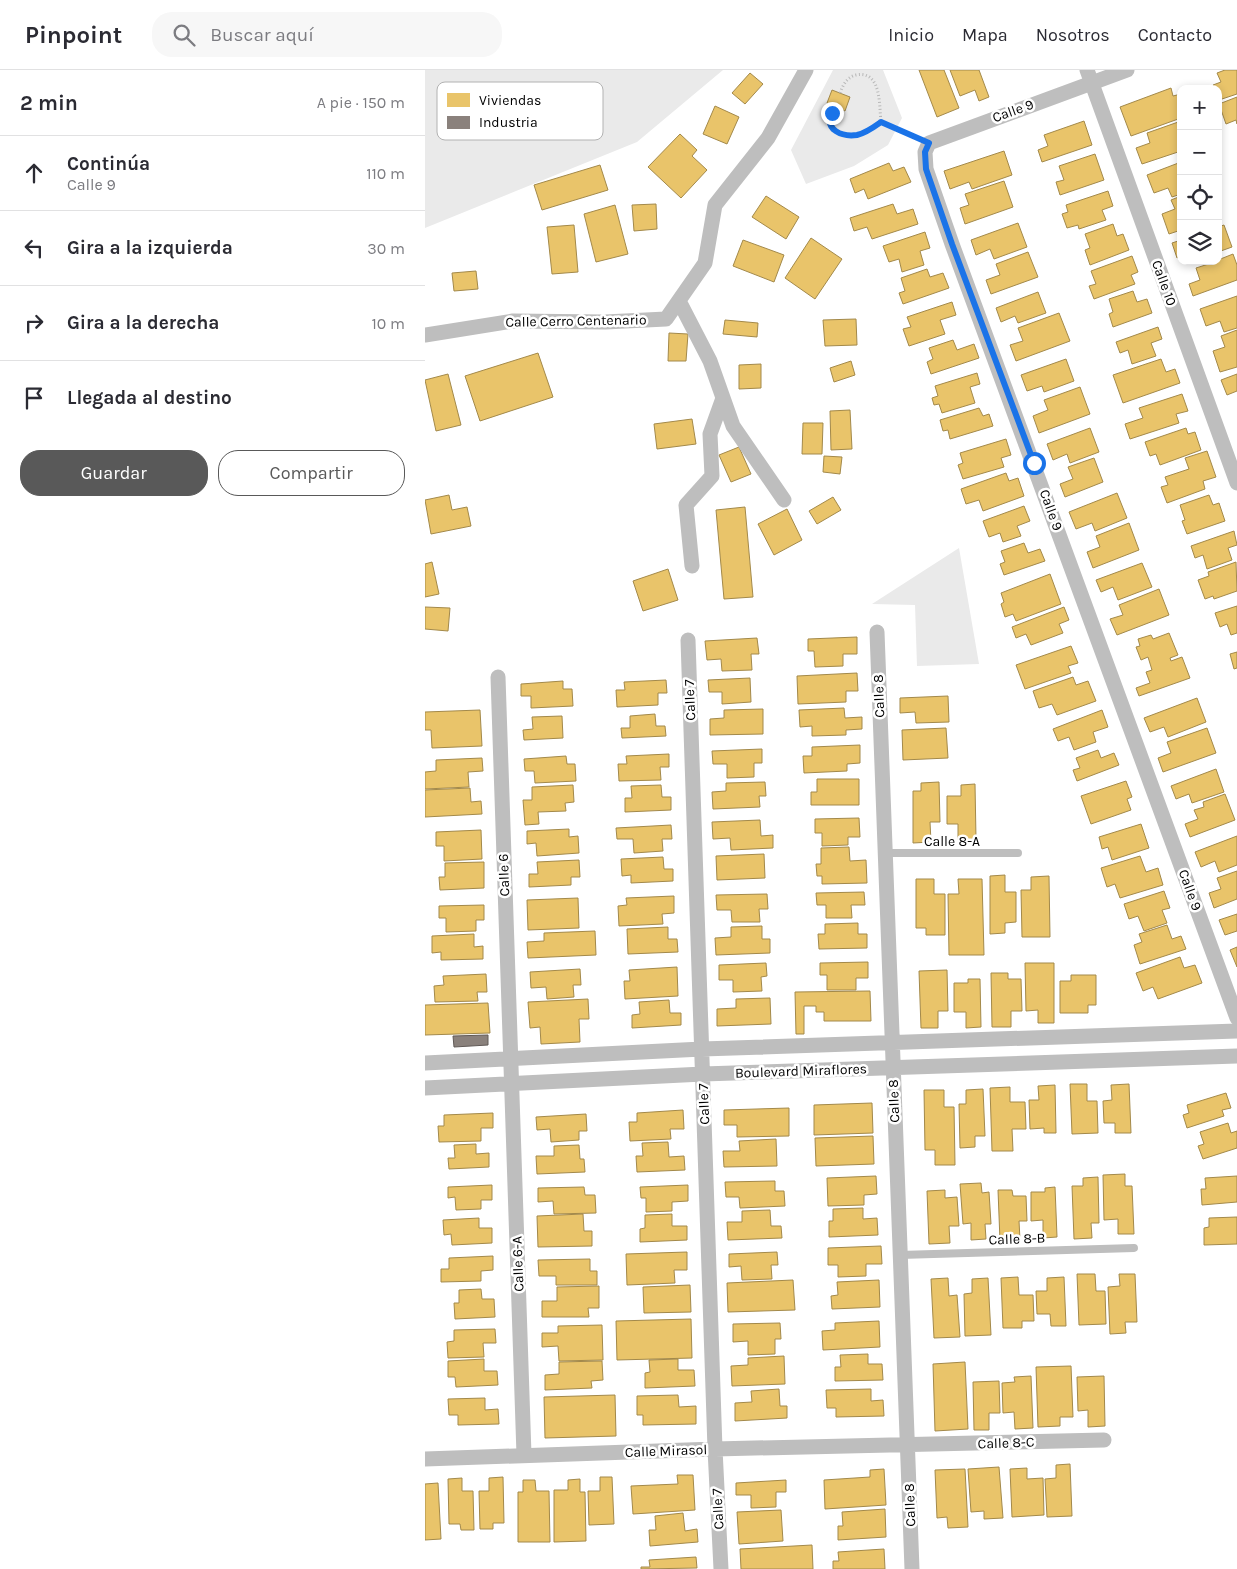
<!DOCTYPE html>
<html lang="es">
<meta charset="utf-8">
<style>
body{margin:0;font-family:Karla,sans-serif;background:#f7f7f7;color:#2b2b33}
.controls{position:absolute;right:15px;top:15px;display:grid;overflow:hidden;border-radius:10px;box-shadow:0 2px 8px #0003}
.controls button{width:45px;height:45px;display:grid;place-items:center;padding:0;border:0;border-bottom:1px solid #e1e1e2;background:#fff;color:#2b2b33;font:25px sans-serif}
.stop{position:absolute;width:15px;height:15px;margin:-11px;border:4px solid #1a73e8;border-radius:50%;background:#fff}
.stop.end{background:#1a73e8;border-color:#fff;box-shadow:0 1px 5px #0008}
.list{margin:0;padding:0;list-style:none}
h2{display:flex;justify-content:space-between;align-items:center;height:65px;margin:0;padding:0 20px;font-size:21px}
h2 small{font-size:16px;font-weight:400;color:#7c7c81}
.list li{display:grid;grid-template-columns:32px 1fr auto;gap:15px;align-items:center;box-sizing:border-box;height:75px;padding:0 20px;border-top:1px solid #e1e1e2}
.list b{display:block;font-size:19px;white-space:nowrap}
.list p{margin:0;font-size:16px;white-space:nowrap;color:#7c7c81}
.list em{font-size:16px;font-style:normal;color:#7c7c81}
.actions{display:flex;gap:10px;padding:15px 20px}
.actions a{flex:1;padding:11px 0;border:1px solid #595959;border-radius:20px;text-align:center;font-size:18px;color:#595959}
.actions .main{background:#595959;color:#fff}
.icon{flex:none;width:28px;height:28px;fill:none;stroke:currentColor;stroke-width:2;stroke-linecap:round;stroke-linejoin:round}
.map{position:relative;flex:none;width:812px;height:1499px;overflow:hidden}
header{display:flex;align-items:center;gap:30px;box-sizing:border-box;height:70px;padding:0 25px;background:#fff;border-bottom:1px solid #e1e1e2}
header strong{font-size:24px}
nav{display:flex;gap:28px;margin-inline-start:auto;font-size:18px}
.search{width:350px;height:45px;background:#f7f7f7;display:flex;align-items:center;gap:12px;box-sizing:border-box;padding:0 18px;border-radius:20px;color:#7c7c81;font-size:19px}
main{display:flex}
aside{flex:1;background:#fff}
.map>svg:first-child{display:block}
.green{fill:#eaeaea}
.homes{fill:#e9c46a;stroke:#a3894a}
.industry{fill:#8a817c;stroke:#615a57}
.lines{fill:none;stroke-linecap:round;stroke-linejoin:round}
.path{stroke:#b8b8b8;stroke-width:3;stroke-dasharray:1 2.5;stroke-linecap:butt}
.service{stroke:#bebebe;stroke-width:8}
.minor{stroke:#bebebe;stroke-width:15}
.route{stroke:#1a73e8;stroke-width:6}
.labels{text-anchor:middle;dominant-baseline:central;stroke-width:5;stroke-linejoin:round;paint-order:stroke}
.street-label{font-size:14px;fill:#000;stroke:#fff}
.key{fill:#fff;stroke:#b2b2b2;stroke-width:1}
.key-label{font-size:14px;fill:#000}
</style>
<header>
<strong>Pinpoint</strong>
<div class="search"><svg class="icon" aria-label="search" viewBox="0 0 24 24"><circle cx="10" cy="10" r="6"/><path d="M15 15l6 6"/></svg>Buscar aquí</div>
<nav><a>Inicio</a><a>Mapa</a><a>Nosotros</a><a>Contacto</a></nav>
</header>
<main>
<aside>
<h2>2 min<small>A pie · 150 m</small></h2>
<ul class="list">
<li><svg class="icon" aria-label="ahead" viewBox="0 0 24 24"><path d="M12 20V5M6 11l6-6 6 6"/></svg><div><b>Continúa</b><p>Calle 9</p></div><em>110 m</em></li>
<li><svg class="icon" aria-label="left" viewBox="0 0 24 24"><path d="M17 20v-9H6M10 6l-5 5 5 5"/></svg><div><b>Gira a la izquierda</b></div><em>30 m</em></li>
<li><svg class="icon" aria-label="right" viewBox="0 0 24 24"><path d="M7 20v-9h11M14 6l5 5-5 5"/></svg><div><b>Gira a la derecha</b></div><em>10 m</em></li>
<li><svg class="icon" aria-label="arrive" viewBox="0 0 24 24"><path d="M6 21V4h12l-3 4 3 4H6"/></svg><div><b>Llegada al destino</b></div></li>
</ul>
<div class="actions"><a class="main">Guardar</a><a>Compartir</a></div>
</aside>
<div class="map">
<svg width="812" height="1499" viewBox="0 0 812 1499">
<rect width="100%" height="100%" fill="#fff"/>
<path class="green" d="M0 0H298L212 72 0 158Z
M408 0H458L477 48 463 75 429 96 381 114 366 80Z
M534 478 554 594 492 596 490 535 447 534Z"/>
<path class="homes" d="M494 0H519L534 38 512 47Z
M525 0H554L564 27 554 31 550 20 535 26Z
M800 0H812V24L794 30 793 19H790L788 15 796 12 792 3Z
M325 3 338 14 320 34 307 23Z
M746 18 748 26 756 24V48L706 66 695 37Z
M407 20 425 27 420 41 402 33Z
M812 27V54L811 50 801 54 794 34Z
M290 36 314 47 302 74 278 64Z
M659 51 667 75 617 92 613 80 623 76 619 65Z
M756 51V81L717 94 711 78 725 73 722 63Z
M255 64 272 80 267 86 282 100 256 128 223 97Z
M579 81 587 105 547 119 544 112 525 119 519 101Z
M670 84 679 110 635 125 631 112 639 110 634 96Z
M756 92V124L747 127 743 118 729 123 722 105Z
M464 93 468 101 479 97 486 112 443 129 439 119 430 123 425 109Z
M175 95 183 120 117 140 109 115Z
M579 111 588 137 540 154 535 138 544 135 540 124Z
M683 121 688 136 677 140 681 150 654 159 653 155 642 158 637 144 643 142 641 135Z
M341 126 374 147 361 169 327 147Z
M756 126V160L744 164 737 144 750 139 746 130Z
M231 134 232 159 209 161 207 135Z
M468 134 472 144 488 139 493 154 447 169 442 157 429 161 425 148Z
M190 135 203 184 171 192 159 144Z
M593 153 602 177 569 189 565 179 551 185 546 170Z
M688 154 692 166 698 164 704 180 665 195 660 180 665 178 660 164Z
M149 155 153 202 127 204 122 157Z
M799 155 807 177 793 182V157Z
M500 162 505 178 495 181 499 195 477 202 474 189 464 192 458 176Z
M386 168 417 189 390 229 360 208Z
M318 170 359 185 349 212 308 196Z
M756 170V186L752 188 747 173Z
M603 182 613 207 566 224 561 210 575 205 571 194Z
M808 184 812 195V210L768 226 764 214 775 210 771 198 793 191V190Z
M707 186 713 202 706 205 710 214 669 229 664 216 671 214 666 201Z
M502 199 505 207 518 203 524 218 478 234 474 223 480 221 476 208Z
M51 201 53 219 29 221 27 203Z
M708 221 712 232 722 229 727 243 688 257 684 244 688 242 684 229Z
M613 222 621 243 593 253 590 246 576 252 571 238Z
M812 226V258L799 262 795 251 781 256 775 239Z
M527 232 531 245 515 250 520 264 484 276 478 259 486 257 482 247Z
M634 243 645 271 591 291 585 275 598 271 593 258Z
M431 249 432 275 400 276 398 250Z
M300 250 333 253 332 267 298 264Z
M733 257 737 269 726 273 731 286 707 294 703 280 695 283 691 272Z
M812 260V297L795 302 788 281 800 277 796 266Z
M244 263 263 264 261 291H243Z
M528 270 532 280 549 274 554 288 506 304 502 292 508 289 504 278Z
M113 283 128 327 55 351 40 306Z
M641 289 649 311 619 322 617 316 602 321 596 305Z
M736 289 741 302 750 299 755 313 698 333 688 305Z
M426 291 430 305 409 312 405 298Z
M336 294V318L314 319V295Z
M552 303 555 314 545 317 550 333 517 343 514 334 509 335 507 328 513 326 510 316Z
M23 304 36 355 11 361 0 310Z
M812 304V321L802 325 796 310Z
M655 317 665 344 614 363 608 346 623 340 619 330Z
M757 324 763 341 751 344 754 353 705 369 700 354 718 348 714 338Z
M554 338 558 346 564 344 568 356 525 369 523 360 518 361 515 350Z
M425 340 427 379 406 380 405 341Z
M267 349 271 374 232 379 229 354Z
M378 353H398L397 384H377Z
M665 358 674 382 645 393 642 384 628 390 622 374Z
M761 358 763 364 770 362 776 380 735 395 731 384 725 386 720 372Z
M581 369 586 385 576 388 579 397 538 409 533 395 538 393 535 383Z
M314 377 326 404 306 412 294 385Z
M782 381 791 407 778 411 780 419 742 433 736 417 743 415 740 407 764 399 760 388Z
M399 386 417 387 415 404 398 402Z
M669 388 678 412 640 427 635 414 648 409 643 397Z
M581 403 584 411 593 408 599 426 558 441 554 430 541 434 536 419Z
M692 423 702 448 670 461 667 453 651 459 644 442Z
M24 425 27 440 42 437 46 456 6 464 0 430Z
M784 425 788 435 794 433 800 451 762 464 757 451 760 450 755 435Z
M408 427 416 440 392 454 384 441Z
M599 436 605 451 592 456 596 466 578 472 575 463 564 467 558 451Z
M320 437 328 527 299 529 291 440Z
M362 439 377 470 349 485 333 454Z
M704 453 714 480 668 498 662 482 675 477 671 466Z
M809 461 812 475 803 478 807 490 782 499 778 485 770 488 766 476Z
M599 473 603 483 615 479 620 491 579 505 575 494 580 492 576 481Z
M7 492 14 524 0 527V494Z
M811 492 812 521 789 529 788 526 780 529 773 510 784 506 783 502Z
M717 493 727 517 693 530 688 517 676 522 671 510Z
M243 499 253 530 218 541 208 511Z
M625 504 636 534 591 551 588 544 580 547 576 534 579 532 576 523Z
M734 519 744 545 692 565 685 549 698 545 694 535Z
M812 536V563L806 565 802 554 795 557 790 543Z
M0 537 25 538 23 561 0 559Z
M639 537 644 550 634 554 638 563 606 575 601 564 591 568 587 557Z
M744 563 753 585 745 588 746 591 757 587 765 608 714 626 711 618 725 613 721 602 727 600 723 587 716 590 711 577 715 576 713 569 726 565 728 569Z
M432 567V584H418V596L390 597 389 581H383V569Z
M332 568 334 584H326L327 600 297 601 296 589 282 590 280 571Z
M646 576 653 593 643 596 646 603 600 619 591 595Z
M812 582V598L809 599 805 584Z
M432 603 433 621H421V632L373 634 372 606Z
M648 607 651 615 663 611 671 631 632 645 627 634 614 638 608 621Z
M325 608 326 632 297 634V622H284L283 610Z
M241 610 242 623H233V635L192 637 191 620H200L199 612Z
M138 611V619H147L148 636 106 638V626H96V614Z
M523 626 524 652 491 653 490 642 475 643V628Z
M772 628 781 652 743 667 739 657 725 662 719 648Z
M419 638 420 648 437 647V659L421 660V665L387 666V656L375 657 374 640Z
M338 639V664L285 665V649L299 648V640Z
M55 640 57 676 7 678 6 660H0V642Z
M677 640 683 657 668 662 671 672 649 680 644 667 633 671 628 659Z
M230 644 231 656H240L241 666 197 668 196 658H205V646Z
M137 646 138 668 99 670 98 660 108 659 107 647Z
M521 658 523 688 478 690 477 660Z
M782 658 791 683 738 702 733 688 746 683 742 672Z
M435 675V693L422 694V701L379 703 378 686H387V677Z
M337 679V693H329V707L302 708V694H288L287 681Z
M673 680 676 688 689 683 694 695 652 711 648 700 655 698 651 688Z
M244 684V697H235L236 710 194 711 193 694H202L201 686Z
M141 686 142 694H150L151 711 110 713 109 701H100L99 689Z
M57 688 58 701 43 702 44 717 0 719V702L11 701V690Z
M791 699 799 722 767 733 764 724 751 729 746 716Z
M392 709H434V735H386V722H392Z
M701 711 707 727 702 729 706 740 666 754 656 726Z
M340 712 341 726H334L335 737 288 739 287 722 301 721V713Z
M514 712 515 752H505L506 772 488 773V721H496V713Z
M550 714 551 769 533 770V754H522V726H536V715Z
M148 715 149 732 140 733 141 741 113 742 114 754 100 755 98 730H107V717Z
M236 715 237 727H246V740L200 742V728H207L206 716Z
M45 718 46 732 56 731 57 744 0 747V720Z
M800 724 810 750 765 767 760 754 773 749 769 740 779 737 778 732Z
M434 748 435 767H423V775L397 776V763H390V749Z
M335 750 336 766 348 765V778L306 780 305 768 288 769 287 752Z
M716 754 724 778 687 790 683 777 677 779 674 767Z
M246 755 247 769H237L238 781 209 783 208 769H192L191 758Z
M144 759V767L153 766 154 783 112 786 111 773 102 774V761Z
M56 760 57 789 19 791V776H11V762Z
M812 766V795L794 802 790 791 776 797 770 782Z
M424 777 425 791 441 790 442 813 397 814V806H392L391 794H396V778Z
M339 784 340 808 292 810 291 786Z
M715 786 721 802 733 798 738 815 695 828 690 814 682 817 676 798Z
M238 787 239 799H248V811L206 813V805L197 806 196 789Z
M154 790 155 807H146V815L104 817V804H113L112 792Z
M59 792V818L15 820 14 807H20V793Z
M812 801V829L789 838 784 823 796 819 792 808Z
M580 805V822H591V852L580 853V863L565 864V806Z
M624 806 625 867H597L596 820H606V807Z
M491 809H509V824H520V865H501V858H491Z
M533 809H557L559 885H524L523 824H534Z
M739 821 745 838 737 840 742 853 719 861 713 846 704 849 699 834Z
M439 822 440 835H426L427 848H401V835H392L391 823Z
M342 824 343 839H334L335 852H307L306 840H292L291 825Z
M249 826V843L237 844 238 854 194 856 193 836 202 835 201 828Z
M153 828 154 858 103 860 102 830Z
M59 835V850H51V861L21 862V848H14V836Z
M812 844V861L800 865 794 850Z
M433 853V864H442V878L394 879 393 864H400V854Z
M742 855 747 869 756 866 761 879 715 894 709 875 717 872 714 864Z
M337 856V869H345V883L291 885 290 868 306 867V857Z
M243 857V869H252L253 882 203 884 202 859Z
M170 861 171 885 103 888 102 872 119 871V863Z
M49 864V877L58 876V889L16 890V882L7 883V866Z
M812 877V897L805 880Z
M755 887 759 898 770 895 777 913 733 929 728 917 718 921 711 903Z
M443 892V908H431V920H402V905H395V893Z
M341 893 342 906 336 907 337 921 308 922V910H294V895Z
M600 893H629V953H613V940L601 941Z
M252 897 253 926 200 929 199 911H205L204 900Z
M155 899 156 915H148L149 927 122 929 121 917 106 918 105 902Z
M522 900 523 941H513V958H496L494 901Z
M566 903H583V909H596L597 941H586V957H567Z
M61 904 62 922H52L53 931 10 932 9 916 19 915 18 906Z
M646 905H671V935H663V943H635V911H646Z
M543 909H555L556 957 541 958V942H529V913H543Z
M445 921 446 951H399V942H391V936H379V964H371L370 922Z
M345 928 346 954 292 956V939L311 938V929Z
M163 929 164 949H154L155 972 116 974 115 957 105 958 103 932Z
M244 930 245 943H256V955L207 958V945L215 944 214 932Z
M63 933 65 963 0 965V935Z
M645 1014H662V1031H672L673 1063 647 1064Z
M704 1014 706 1063H690V1053H679L678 1031 687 1030 686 1015Z
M630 1015 631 1063H619V1058L605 1059 604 1030H614L613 1016Z
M585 1017V1032H600L601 1059H587L588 1081H567L565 1018Z
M558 1019 560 1066H550V1077L535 1078 534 1034H541V1020Z
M499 1020H519V1037H529L530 1095H510V1080H500Z
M801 1023 806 1038 797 1040 799 1046 762 1058 758 1045 764 1043 762 1035Z
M447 1033 448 1063 389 1065V1035Z
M364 1038V1066L312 1067V1055H299V1040Z
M258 1040 259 1059H245L246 1069 205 1071 204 1052H212V1043Z
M68 1043V1058H56V1071L14 1072 13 1056H19V1045Z
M161 1044 162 1061H154V1070L126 1072 125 1059 112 1060 111 1047Z
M803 1053 806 1063 812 1061V1078L778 1089 773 1076 779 1074 775 1062Z
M448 1066 449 1094 391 1096 390 1068Z
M351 1069 352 1096 299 1097 298 1081H315L314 1071Z
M243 1072 244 1087 259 1086 260 1100 212 1102 211 1086H218L217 1073Z
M51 1074V1084L64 1083V1097L24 1099 23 1088H30L29 1075Z
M154 1075 155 1089H159L160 1102 112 1104 111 1086H129V1076Z
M700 1104V1116H707L709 1164H693V1149L679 1150 678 1105Z
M451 1106 452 1124 439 1125V1135L403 1136 402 1108Z
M812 1106V1132L777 1135 776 1119H781L780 1108Z
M673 1107 674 1153H666L667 1168 649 1169 647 1116H658V1108Z
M350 1111V1121H359L360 1136 315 1138 314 1127H301L300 1112Z
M556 1113 557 1123 564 1122 566 1154H560L561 1169 546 1170V1153L538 1154 535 1114Z
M67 1115V1130H56V1139L31 1140 30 1127 23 1128V1117Z
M263 1115V1131L247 1132V1141L221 1142V1128H216L215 1117Z
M159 1117 160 1125H170L171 1143 129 1144 128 1131 113 1132V1118Z
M630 1117 632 1167 618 1168V1150L606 1151V1122H620V1118Z
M520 1120V1128L532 1127 534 1156H524L525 1173 504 1174 502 1121Z
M573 1120H587L588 1126H601L602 1151H594L595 1170 575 1171Z
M438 1138V1149L452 1148 453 1165 404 1167V1151H408V1139Z
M345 1140 346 1156H356L357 1168 303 1170 302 1152H317V1141Z
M158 1144 159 1161H167V1176L113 1177 112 1146Z
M247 1144V1156H262V1170L215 1172V1159L220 1158V1145Z
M812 1147V1174L779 1175V1158L784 1157V1148Z
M54 1148V1158H67V1173L27 1175 26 1164 19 1165 18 1150Z
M456 1176 457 1194H441V1206L413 1207V1195H403V1178Z
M262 1182V1200H249L250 1213 202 1215 201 1184Z
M352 1182 353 1195H346L347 1209 317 1210 316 1196 304 1197V1184Z
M68 1186V1200L56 1201V1211L16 1212V1199H24V1188Z
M165 1189V1201H172V1215H131V1206H114L113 1190Z
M652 1204H670L671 1221H680L681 1254 654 1255Z
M694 1204H710L712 1252H700L701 1263 685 1264 683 1217 695 1216Z
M593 1207 594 1225H608L609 1251H597V1258H578L576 1208Z
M639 1207 641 1256H626L625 1244H612L611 1221H622V1208Z
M523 1208 524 1226 532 1225 535 1267 509 1268 506 1209Z
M563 1208 566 1265 540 1266 539 1224 547 1223V1209Z
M368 1210 370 1240 303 1242 302 1213Z
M454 1210 455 1237 407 1239 406 1226 413 1225 412 1212Z
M265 1215 266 1242 219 1243 218 1217Z
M174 1216V1238H163L164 1247H117V1231H132V1217Z
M56 1219 57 1229H69L70 1247 30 1249 29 1233H34V1220Z
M266 1249 267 1288 192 1290 191 1251Z
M454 1251 455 1277 398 1280 397 1261 410 1260V1253Z
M355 1253 356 1269H350V1284L323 1285V1271L308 1272V1254Z
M177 1255 178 1290 134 1291 133 1276 117 1277V1263H133V1256Z
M70 1259 71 1273H58L59 1287 23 1288 22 1272 29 1271V1260Z
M443 1284V1294H457L458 1310 410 1311V1297H416L415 1285Z
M359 1286 360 1314 307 1316 306 1296 323 1295V1288Z
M59 1289V1301H72L73 1315 31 1317 30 1307H23V1291Z
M253 1289V1300H269L270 1316 220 1318V1303L225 1302 224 1290Z
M177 1291 178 1310 166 1311 167 1318 120 1320V1305L134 1304V1292Z
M540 1292 543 1359 510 1361 508 1294Z
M646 1296 648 1347H635V1356L613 1357 611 1297Z
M606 1306 608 1358 590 1359 589 1342 578 1343 577 1313 590 1312 589 1307Z
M679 1306 680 1356 663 1357V1340L653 1341 652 1307Z
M574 1311 575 1343H564V1360H549L548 1312Z
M354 1319 355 1336H362V1348L310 1351V1333L327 1332 326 1321Z
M446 1319V1331L458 1330 459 1346 411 1347V1338H402L401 1320Z
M190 1325 191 1366 120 1368 119 1327Z
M253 1325 254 1337 271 1336V1354L218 1355V1345H212V1326Z
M60 1328V1340L73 1339 74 1354 33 1355V1345H24L23 1329Z
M645 1394 647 1446 622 1447 620 1409 631 1408V1395Z
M574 1397 578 1448 559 1449V1441L546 1442 543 1399Z
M602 1398V1409L618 1408 619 1445 587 1447 585 1399Z
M459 1399 461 1435 400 1439 399 1410 445 1407V1400Z
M540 1399 543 1457 523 1458 522 1447 512 1448 510 1400Z
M252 1405H268L270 1440 208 1444 206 1416 253 1414Z
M78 1407 79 1453H68V1459H55L54 1421H64V1408Z
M175 1407H187L189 1454 164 1455 163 1421H175Z
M37 1408V1421H48L49 1460H36L35 1454H24L23 1409Z
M155 1409V1422H160L161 1471 129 1472V1420H143V1410Z
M98 1410H110L111 1421H124L125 1472H93V1422H98Z
M361 1410V1422H351V1437L326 1438V1425H311V1413Z
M13 1413 16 1469 0 1470V1414Z
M460 1439 461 1467 413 1470V1456H418L417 1442Z
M356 1440 358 1471 314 1474 312 1442Z
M258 1443 260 1461 272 1459 273 1472 225 1476 224 1460H231L230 1446Z
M387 1475 388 1499H316L315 1479Z
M459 1479 460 1499H408V1491H414L413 1482Z
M271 1487 272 1498 216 1499V1497H225L224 1490Z"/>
<path class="industry" d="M63 965V975L29 977 28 966Z"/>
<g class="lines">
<path class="path" d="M415 23C418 15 422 7 431 5 457 0 454 36 456 52
M410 37C405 46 403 52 408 61 426 70 442 63 456 52
M456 52 490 67"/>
<path class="service" d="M460 783H593
M475 1185 709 1178"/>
<path class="minor" d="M662 0 812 413
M702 0 504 73 500 82 501 99 527 174 812 948
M254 231 285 291 308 356 359 430
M0 265 88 251 180 252 241 249 280 193 290 135 343 68 381 0
M267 496 261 435 287 406 285 364 298 328
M452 562 487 1499
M263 570 290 1379 296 1499
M73 607 99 1385
M0 993 277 979 812 961
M0 1018 278 1004 812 986
M0 1389 290 1379 679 1370"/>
</g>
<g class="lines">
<path class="route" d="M407 43C399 60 417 67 432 65 441 63 449 57 456 52L504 73 500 82 501 99 527 174 609 393"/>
</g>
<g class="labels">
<g class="street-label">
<text transform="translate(588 41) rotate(-20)">Calle 9</text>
<text transform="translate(739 213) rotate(70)">Calle 10</text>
<text transform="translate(151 251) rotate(-1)">Calle Cerro Centenario</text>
<text transform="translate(626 440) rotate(70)">Calle 9</text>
<text transform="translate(454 626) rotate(-92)">Calle 8</text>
<text transform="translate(265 630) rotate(-92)">Calle 7</text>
<text x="527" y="771">Calle 8-A</text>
<text transform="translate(79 805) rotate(-92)">Calle 6</text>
<text transform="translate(765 820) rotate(70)">Calle 9</text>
<text transform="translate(376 1001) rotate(-2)">Boulevard Miraflores</text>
<text transform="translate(469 1031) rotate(-92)">Calle 8</text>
<text transform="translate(279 1034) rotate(-92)">Calle 7</text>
<text transform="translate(592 1169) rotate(-2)">Calle 8-B</text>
<text transform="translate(93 1194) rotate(-92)">Calle 6-A</text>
<text transform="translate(581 1373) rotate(-2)">Calle 8-C</text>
<text transform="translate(241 1381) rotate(-2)">Calle Mirasol</text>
<text transform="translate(485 1435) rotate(-92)">Calle 8</text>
<text transform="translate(293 1439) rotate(-93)">Calle 7</text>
</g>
</g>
<rect x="12" y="12" width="166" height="58" rx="8" class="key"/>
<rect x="22" y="23" width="23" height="14" fill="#e9c46a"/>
<rect x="22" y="46" width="23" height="13" fill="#8a817c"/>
<g class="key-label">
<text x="54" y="35">Viviendas</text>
<text x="54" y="57">Industria</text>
</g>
</svg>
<div class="controls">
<button>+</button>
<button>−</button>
<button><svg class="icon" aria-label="locate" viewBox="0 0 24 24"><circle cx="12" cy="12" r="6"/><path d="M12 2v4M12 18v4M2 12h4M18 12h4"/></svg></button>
<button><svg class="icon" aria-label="layers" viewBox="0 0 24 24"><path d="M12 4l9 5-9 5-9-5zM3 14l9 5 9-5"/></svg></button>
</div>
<div class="stop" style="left:609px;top:393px"></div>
<div class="stop end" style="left:407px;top:43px"></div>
</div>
</main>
